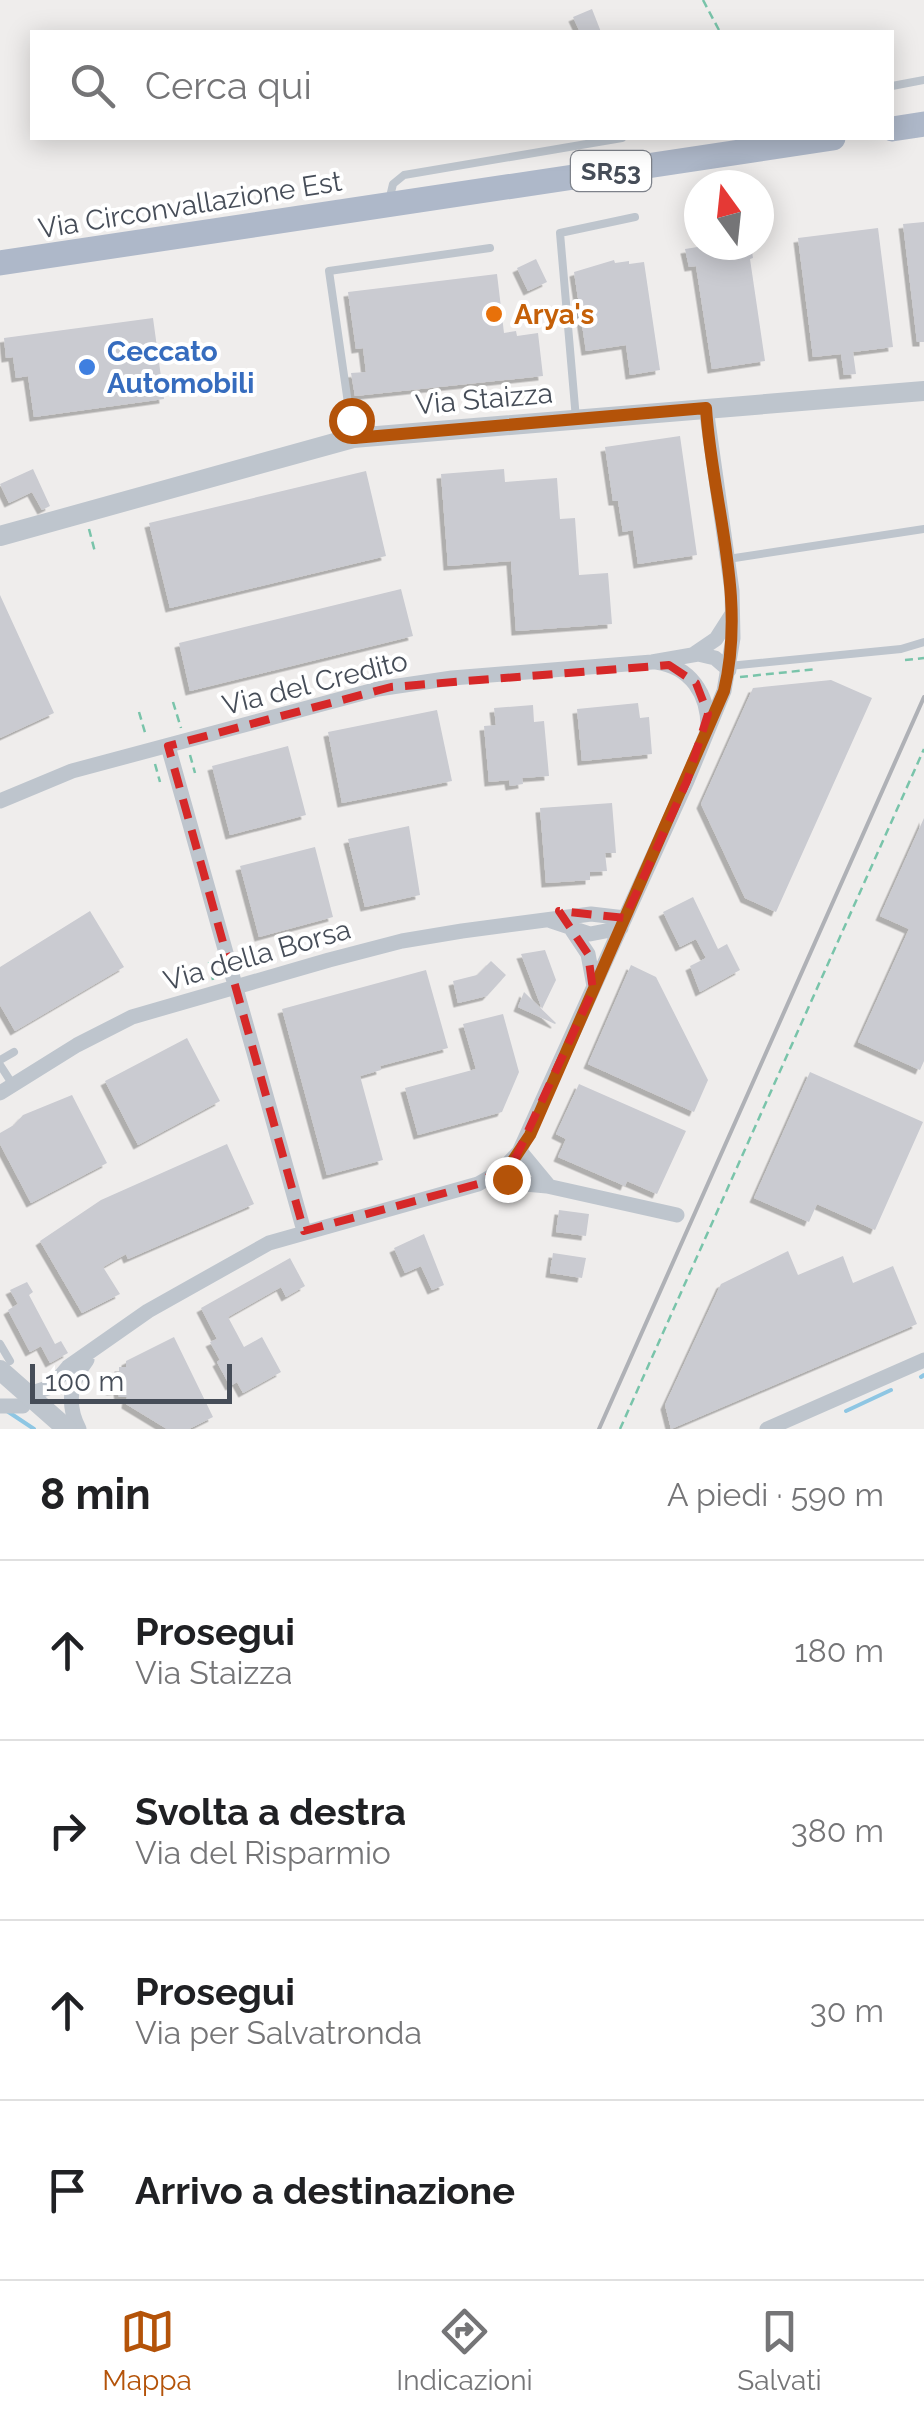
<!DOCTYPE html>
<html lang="it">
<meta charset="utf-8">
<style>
body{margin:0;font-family:Raleway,sans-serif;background:#f2f2f2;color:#202124}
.compass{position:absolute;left:684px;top:170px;width:90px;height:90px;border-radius:50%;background:#fff;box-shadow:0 5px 25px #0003;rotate:345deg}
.scale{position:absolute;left:30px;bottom:25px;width:202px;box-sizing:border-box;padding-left:10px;border:5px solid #464d58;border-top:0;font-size:28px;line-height:35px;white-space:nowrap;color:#464d58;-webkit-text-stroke:8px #fff;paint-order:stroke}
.stop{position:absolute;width:30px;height:30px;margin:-22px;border:8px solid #b45309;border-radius:50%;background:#fff}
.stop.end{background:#b45309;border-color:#fff;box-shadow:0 2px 10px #0008}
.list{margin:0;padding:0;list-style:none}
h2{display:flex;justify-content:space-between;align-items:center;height:130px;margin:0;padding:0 40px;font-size:42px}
h2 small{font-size:32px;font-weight:400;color:#757577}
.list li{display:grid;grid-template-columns:65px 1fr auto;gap:30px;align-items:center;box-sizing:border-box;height:180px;padding:0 40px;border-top:2px solid #e0e0e0}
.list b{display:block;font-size:38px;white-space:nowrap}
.list p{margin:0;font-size:32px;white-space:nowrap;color:#757577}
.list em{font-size:32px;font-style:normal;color:#757577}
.icon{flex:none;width:55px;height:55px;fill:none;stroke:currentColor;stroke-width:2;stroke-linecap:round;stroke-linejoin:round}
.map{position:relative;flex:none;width:924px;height:1429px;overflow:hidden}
.search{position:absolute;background:#fff;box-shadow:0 5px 25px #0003;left:30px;right:30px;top:30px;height:110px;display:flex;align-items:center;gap:25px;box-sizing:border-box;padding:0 35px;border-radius:0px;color:#757577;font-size:38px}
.sheet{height:850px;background:#fff}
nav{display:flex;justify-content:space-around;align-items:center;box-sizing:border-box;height:140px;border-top:2px solid #e0e0e0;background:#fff;font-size:28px;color:#757577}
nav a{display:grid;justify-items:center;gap:5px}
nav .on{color:#b45309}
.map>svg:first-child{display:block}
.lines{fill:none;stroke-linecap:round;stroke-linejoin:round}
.stream{stroke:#8ec6e3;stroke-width:4}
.building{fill:#cacbd1;filter:url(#shadow)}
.path{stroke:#79c4aa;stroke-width:2.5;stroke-dasharray:8 5;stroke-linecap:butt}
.service{stroke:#bec5cd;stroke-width:8}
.minor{stroke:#bec5cd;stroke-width:15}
.tertiary{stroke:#bec5cd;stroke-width:20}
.primary{stroke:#aeb8c9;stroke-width:25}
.rail{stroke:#afb1b6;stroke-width:4}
.route{stroke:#b45309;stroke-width:12}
.marked{fill:none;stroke:#d62828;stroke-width:8;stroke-dasharray:20 12;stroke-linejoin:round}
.food-dot{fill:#e8710a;stroke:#fff;stroke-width:4}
.shop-dot{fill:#3f7fe0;stroke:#fff;stroke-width:4}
.labels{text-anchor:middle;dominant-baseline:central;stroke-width:8;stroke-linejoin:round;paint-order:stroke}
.shield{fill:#fff;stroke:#7e828a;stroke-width:2.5}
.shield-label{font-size:25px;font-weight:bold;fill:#464d58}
.street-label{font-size:28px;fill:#464d58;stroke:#fff}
.food-label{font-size:28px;font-weight:bold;fill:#c56008;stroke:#fff;text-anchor:start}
.shop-label{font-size:28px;font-weight:bold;fill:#366cbe;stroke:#fff;text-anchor:start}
</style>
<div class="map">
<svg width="924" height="1429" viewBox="0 0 924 1429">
<defs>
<filter id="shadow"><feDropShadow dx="-4.5" dy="4.5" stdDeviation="0" flood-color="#0004"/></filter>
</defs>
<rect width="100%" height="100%" fill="#efedec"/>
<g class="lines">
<path class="stream" d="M921 1377 924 1375
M7 1411 34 1429
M846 1411 891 1390"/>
</g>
<path class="building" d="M592 9 601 32H580L573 17Z
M924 222V342H917L903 224Z
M878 228 893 347 853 352 856 374 844 375 841 354 813 357 798 238Z
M710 245H751L753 258 750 259 765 361 712 369 696 266 689 267 685 249Z
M536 259 547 282 528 291 517 268Z
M614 260 615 263 629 261V264L644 262 660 370 630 375 626 345 586 351 574 272Z
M497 274 504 333 516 331 517 336 538 333 543 376 355 396 351 373 366 372 363 348 356 349 348 292Z
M153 318 164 399 34 417 28 376 16 378 13 357 6 358 4 338Z
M680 436 697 555 638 564 633 530 623 532 618 501H613L605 447Z
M33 469 50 506 42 510 32 492 9 503 0 484Z
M504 469 505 482 557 478 560 519 575 518 579 575 608 573 612 624 516 631 511 561 448 566 441 474Z
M366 471 386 556 170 608 149 523Z
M401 589 413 636 190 691 179 643Z
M0 595 54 713 0 738Z
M831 680 872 698 776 912 745 898 701 804 753 688Z
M638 703 640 718 649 717 652 754 582 761 577 709Z
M533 705 534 722 544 721 549 776 522 778 523 784 510 786 509 780 489 782 484 726 496 725 494 708Z
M437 710 452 781 342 803 328 732Z
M288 746 306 815 230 835 212 766Z
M612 803 616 853H605L607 871 590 872V880L546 883 540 808Z
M924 818V1061L920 1070 858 1042 909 929 880 916Z
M409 826 420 895 365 907 348 839Z
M315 847 333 917 259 937 240 866Z
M693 897 718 949 727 944 740 970 700 992 690 966 706 958 696 939 680 947 663 912Z
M90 911 124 967 15 1031 0 1005V967Z
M545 950 556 980 542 1009 521 954Z
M491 961 506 975 487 996 458 1003 453 981 477 975Z
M631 965 656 977 708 1080 694 1112 588 1064Z
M426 970 448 1048 380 1066 381 1070 360 1076 383 1160 327 1175 282 1009Z
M524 992 556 1023 555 1024 518 1007Z
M503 1014 519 1072 502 1112 418 1135 405 1088 476 1069 463 1024Z
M187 1038 220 1101 138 1145 105 1081Z
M810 1072 923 1122 875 1230 817 1204 809 1222 754 1198Z
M579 1084 686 1131 657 1194 627 1181 625 1186 558 1157 566 1139 556 1134Z
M72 1095 107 1163 31 1203 0 1144V1133L14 1125 23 1115Z
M227 1144 254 1204 128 1259 126 1254 103 1267 120 1294 82 1313 40 1241 101 1200Z
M559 1210 589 1214 586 1236 556 1232Z
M424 1234 444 1285 432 1290 421 1266 405 1273 394 1248Z
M788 1251 798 1275 843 1256 853 1283 893 1266 917 1324 671 1429 665 1405 721 1284Z
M553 1253 586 1258 582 1278 550 1273Z
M290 1258 305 1286 286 1297 281 1287 228 1317 244 1347 262 1337 281 1372 243 1393 237 1382 230 1386 217 1362 220 1360 210 1342 217 1339 201 1308Z
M27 1282 33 1292 29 1295 55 1344 61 1341 68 1353 50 1363 41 1346 30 1352 8 1310 18 1304 10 1290Z
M174 1337 213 1417 189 1429H167L126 1404 127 1397H119L118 1390 111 1391 102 1381 112 1374 119 1373V1367H126V1361Z"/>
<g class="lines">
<path class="path" d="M703 0 720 32
M89 529 95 552
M905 660 924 658
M740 677 817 669
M173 702 181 728
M139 712 146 736
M190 755 195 773
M155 764 160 782
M244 952 249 970
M209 962 213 980
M620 1429 924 749"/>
<path class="service" d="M892 86 924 80
M389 201 393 184 404 175 622 138
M576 419 560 233 635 217
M353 438 329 271 490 248
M728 559 924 529
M729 666 901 649 924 642
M0 1060 14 1052
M0 1065 13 1085
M0 1344 10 1361"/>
<path class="minor" d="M694 654 716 639 732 614
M656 662C691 667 708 694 708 727
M168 746 304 1231
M0 801 72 771 378 689 452 678 652 662 698 654 715 658 729 670
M551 921 590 934 621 928
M572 930 588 954 594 986
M0 1093 77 1045 132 1017 329 960 402 941 462 931 591 914 625 918
M520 1151 549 1186
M501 1171 514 1183 547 1186 677 1215
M23 1390 35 1392 51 1387 68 1367 148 1311 269 1243 478 1184 501 1171 519 1152 687 781 724 691 733 638 732 591 706 408
M0 1406H23
M79 1429C66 1404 70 1382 87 1360
M767 1429 924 1360"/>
<path class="tertiary" d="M0 536 353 438 924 391
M0 1370 67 1429"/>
<path class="primary" d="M892 129 924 124
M0 263 833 138"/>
<path class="rail" d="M599 1429 924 697"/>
</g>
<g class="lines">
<path class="route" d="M351 420 354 438 706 408C712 503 747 595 724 691L530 1135 512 1162 500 1171 507 1179"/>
</g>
<path class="marked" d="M669 665 696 683 708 714 687 781 625 918 559 911 588 954 593 990 516 1157 478 1184 304 1231 168 746 391 687Z"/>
<circle class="food-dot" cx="494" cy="314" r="10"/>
<circle class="shop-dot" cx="87" cy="367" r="10"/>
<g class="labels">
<rect class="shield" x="571" y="151" width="80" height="40" rx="8"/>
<g class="shield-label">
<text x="611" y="171">SR53</text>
</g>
<g class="street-label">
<text transform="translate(190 205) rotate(-9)">Via Circonvallazione Est</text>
<text transform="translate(484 399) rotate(-5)">Via Staizza</text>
<text transform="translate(315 683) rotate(-14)">Via del Credito</text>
<text transform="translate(257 955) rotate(-16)">Via della Borsa</text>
</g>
<g class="food-label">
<text x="514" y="314">Arya's</text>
</g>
<g class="shop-label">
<text x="107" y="351">Ceccato<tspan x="107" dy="32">Automobili</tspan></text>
</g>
</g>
</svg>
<svg class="compass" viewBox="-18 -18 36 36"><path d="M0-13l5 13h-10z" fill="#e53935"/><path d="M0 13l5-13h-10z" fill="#757577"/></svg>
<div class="scale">100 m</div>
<div class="stop" style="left:351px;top:420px"></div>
<div class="stop end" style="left:507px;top:1179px"></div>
<div class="search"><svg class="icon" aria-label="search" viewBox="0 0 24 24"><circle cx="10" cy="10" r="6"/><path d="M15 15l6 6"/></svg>Cerca qui</div>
</div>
<section class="sheet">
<h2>8 min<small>A piedi · 590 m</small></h2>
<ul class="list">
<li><svg class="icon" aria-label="ahead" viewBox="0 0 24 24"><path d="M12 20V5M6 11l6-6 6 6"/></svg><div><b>Prosegui</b><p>Via Staizza</p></div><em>180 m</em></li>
<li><svg class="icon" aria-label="right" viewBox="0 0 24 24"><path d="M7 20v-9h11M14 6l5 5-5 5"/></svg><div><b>Svolta a destra</b><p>Via del Risparmio</p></div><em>380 m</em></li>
<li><svg class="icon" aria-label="ahead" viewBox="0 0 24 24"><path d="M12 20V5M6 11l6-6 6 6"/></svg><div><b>Prosegui</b><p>Via per Salvatronda</p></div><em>30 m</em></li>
<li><svg class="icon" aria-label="arrive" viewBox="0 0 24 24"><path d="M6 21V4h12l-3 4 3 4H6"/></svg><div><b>Arrivo a destinazione</b></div></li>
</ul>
</section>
<nav>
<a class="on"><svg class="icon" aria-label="map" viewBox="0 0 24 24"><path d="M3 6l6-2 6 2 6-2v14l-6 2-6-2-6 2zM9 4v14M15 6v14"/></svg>Mappa</a>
<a><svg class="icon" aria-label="directions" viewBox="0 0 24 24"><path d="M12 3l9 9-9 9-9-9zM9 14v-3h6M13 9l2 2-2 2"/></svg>Indicazioni</a>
<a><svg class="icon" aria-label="saved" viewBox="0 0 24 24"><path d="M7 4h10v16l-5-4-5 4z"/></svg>Salvati</a>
</nav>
